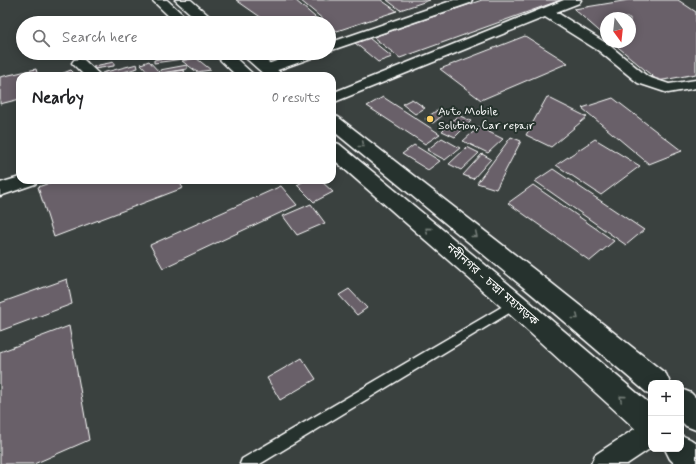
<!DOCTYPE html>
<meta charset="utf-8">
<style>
body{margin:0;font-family:Mynerve,"Noto Sans Bengali",sans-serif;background:#f2f2f2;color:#202124}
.controls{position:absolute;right:12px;bottom:12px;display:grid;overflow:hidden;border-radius:8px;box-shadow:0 2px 10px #0003}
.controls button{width:36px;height:36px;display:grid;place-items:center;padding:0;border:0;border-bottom:1px solid #e0e0e0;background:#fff;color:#202124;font:20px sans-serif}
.compass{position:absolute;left:600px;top:12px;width:36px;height:36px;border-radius:50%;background:#fff;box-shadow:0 2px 10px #0003;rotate:165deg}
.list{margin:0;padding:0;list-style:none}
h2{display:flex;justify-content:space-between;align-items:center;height:52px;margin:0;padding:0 16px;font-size:17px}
h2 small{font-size:13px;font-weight:400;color:#757577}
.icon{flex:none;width:22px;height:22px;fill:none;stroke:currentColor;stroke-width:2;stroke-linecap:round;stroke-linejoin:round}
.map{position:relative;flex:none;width:696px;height:464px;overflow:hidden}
.search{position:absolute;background:#fff;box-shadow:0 2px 10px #0003;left:16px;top:16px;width:320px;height:44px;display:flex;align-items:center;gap:10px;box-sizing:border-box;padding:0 14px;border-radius:22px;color:#757577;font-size:15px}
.panel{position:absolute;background:#fff;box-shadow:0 2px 10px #0003;left:16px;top:72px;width:320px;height:112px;border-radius:12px}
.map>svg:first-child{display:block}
.building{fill:#696169;stroke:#fff}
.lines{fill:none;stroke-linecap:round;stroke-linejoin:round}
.lane-casing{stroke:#fff;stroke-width:3}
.street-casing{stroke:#fff;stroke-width:3}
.highway-casing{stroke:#fff;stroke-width:3}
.lane{fill:#26332d;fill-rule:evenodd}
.street{fill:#26332d;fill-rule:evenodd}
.highway{fill:#26332d;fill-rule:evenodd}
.oneway{stroke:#727a76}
.poi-dot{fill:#ffd166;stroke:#26332d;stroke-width:1.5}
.labels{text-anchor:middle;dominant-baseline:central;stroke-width:4;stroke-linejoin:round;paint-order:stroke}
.poi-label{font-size:12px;fill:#fff;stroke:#26332d;text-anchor:start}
.street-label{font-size:12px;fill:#fff;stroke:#26332d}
</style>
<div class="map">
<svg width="696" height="464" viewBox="0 0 696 464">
<rect width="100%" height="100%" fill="#3a413f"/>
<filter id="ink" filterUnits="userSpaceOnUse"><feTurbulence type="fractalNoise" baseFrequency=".025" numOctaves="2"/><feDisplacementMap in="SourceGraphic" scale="8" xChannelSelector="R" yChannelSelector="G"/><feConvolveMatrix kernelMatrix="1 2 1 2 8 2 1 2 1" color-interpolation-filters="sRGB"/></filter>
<g filter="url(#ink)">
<path class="building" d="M236 0H295L322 23H288L284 20 269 23Z
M300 0H381L397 11 337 31Z
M387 0H430L400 10Z
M482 0H561L400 58 373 37Z
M629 0H678L696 12V74L658 81 612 42H630V18H606V37L574 9Z
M525 36 568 63 481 100 440 69Z
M369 38 392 57 378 62 355 43Z
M171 53V56L155 58V54Z
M189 54 190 58 154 63V60Z
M196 58 211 70 197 72 182 61Z
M149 61 159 72 151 75 141 64Z
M114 62V66L94 69V66Z
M137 64 138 68 108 76H103L102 73Z
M187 65V69L161 73 160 70Z
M36 69 38 76H20V99L0 104V77Z
M71 70 74 73 66 76H56Z
M184 70 185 75 157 76V74Z
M383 97 440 134 425 144 367 106Z
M547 97 587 117 551 147 526 135Z
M613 98 682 151 649 164 582 108Z
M412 99 425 108 415 114 402 104Z
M440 108 447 112 433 123 425 119Z
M458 115 471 121 455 137 442 131Z
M479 127 503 139 488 153 463 141Z
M511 137 521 141 496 189 477 183Z
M442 138 460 148 445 160 427 150Z
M595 139 640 166 601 195 556 165Z
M414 145 440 161 428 170 402 154Z
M467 147 479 153 461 170 449 164Z
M482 154 491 159 473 179 463 175Z
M553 169 644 230 626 245 535 181Z
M58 180H178L183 188 54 237 38 187Z
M306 180H320L333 192 314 202 297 185Z
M533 185 614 241 590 261 508 203Z
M281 186 297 205 163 268 150 245Z
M311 204 325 223 297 235 283 216Z
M67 279 72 304 0 331V303Z
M349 289 367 308 357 315 339 295Z
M69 326 89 440 34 464H0V352Z
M302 358 316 379 280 400 267 378Z"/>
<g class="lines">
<g class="lane-casing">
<path id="lane" d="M515 299 519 301 521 304 519 307 260 464H240L242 459Z"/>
</g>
<g class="street-casing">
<path id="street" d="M454 0H472L470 3 329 51V43Z
M564 0H581L579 3 556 12 609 45 648 77 669 84 696 80V88L668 93 638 83 599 51 545 17 332 103V93Z
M299 53H319L317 56 272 72 267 73 262 72 260 69 262 66Z
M79 59 84 60 101 76H85L72 63 74 60Z
M20 177V180H38L35 184 0 196V183Z
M651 421V448L627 464H591L595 455 642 424Z"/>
</g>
<g class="highway-casing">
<path id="highway" d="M152 0H167L192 23H176Z
M175 0H191L217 23H201Z
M213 53H230L255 76H237Z
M240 53H258L284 76H266Z
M332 115 338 117 550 282 666 374 670 383H651V394L646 392 534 296 332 130Z
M332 142 339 144 524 297 651 405V438L641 434 506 311 332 158Z
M681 389 691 393 696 398V430L686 426 681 421Z
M681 435 690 439 696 443V464H675L670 459 665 449H681Z"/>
</g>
<use href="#lane" class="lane"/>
<use href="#street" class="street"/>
<use href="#highway" class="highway"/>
</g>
<defs><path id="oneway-chevron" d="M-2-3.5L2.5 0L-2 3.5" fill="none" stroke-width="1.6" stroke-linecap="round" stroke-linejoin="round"/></defs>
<g class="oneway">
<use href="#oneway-chevron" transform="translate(362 145) rotate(39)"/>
<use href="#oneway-chevron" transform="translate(428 230) rotate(-140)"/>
<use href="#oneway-chevron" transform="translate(475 235) rotate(39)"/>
<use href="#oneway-chevron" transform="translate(576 317) rotate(39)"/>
<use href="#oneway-chevron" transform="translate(622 398) rotate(-139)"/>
</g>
</g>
<circle class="poi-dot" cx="430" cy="119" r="4"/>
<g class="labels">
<g class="poi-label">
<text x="438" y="112">Auto Mobile<tspan x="438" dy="14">Solution, Car repair</tspan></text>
</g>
<g class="street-label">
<text transform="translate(492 285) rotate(41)">নবীনগর - চন্দ্রা মহাসড়ক</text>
</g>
</g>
</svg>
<div class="controls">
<button>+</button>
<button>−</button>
</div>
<svg class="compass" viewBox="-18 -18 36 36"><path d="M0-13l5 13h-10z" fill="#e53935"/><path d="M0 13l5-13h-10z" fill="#757577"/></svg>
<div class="search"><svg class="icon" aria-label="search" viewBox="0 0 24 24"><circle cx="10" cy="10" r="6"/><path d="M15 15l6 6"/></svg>Search here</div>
<section class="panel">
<h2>Nearby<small>0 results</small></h2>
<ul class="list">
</ul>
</section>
</div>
